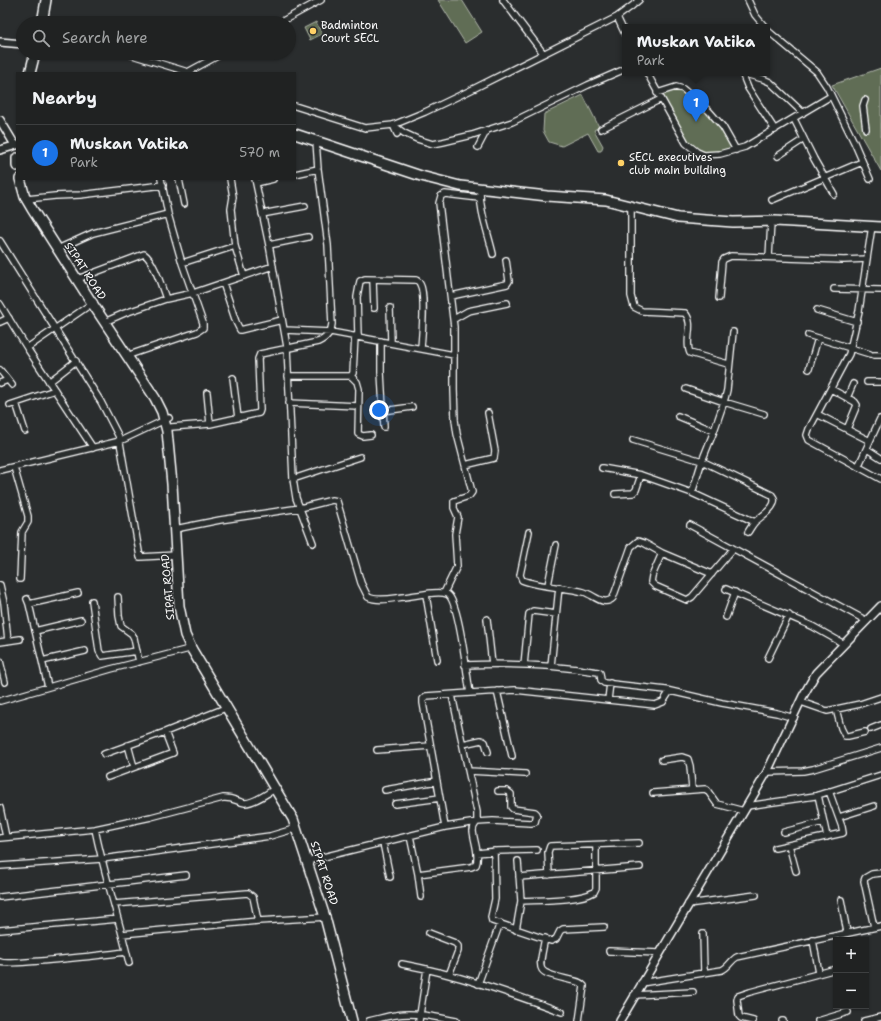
<!DOCTYPE html>
<meta charset="utf-8">
<style>
body{margin:0;font-family:"Shantell Sans",sans-serif;background:#282a2a;color:#f1f3f6}
.controls{position:absolute;right:12px;bottom:12px;display:grid;overflow:hidden;border-radius:0px;box-shadow:0 1px 3px #0004}
.controls button{width:36px;height:36px;display:grid;place-items:center;padding:0;border:0;border-bottom:1px solid #3d3f40;background:#202222;color:#f1f3f6;font:20px sans-serif}
.you{position:absolute;left:379px;top:410px;width:14px;height:14px;margin:-10px;border:3px solid #fff;border-radius:50%;background:#1a73e8;box-shadow:0 0 0 6px #1a73e833}
.badge{display:grid;place-items:center;width:26px;height:26px;border-radius:50%;background:#1a73e8;color:#fff;font-size:13px;font-weight:700}
.pin{position:absolute;translate:-50% -33px;filter:drop-shadow(0 1px 2px #0008)}
.pin::after{content:'';position:absolute;top:21px;width:14px;height:12px;background:inherit;clip-path:polygon(0 0,100% 0,50% 100%)}
.popup{position:absolute;left:622px;top:24px;width:148px;height:52px;box-sizing:border-box;display:grid;place-content:center;border-radius:0px;background:#202222;filter:drop-shadow(0 1px 3px #0005);font-size:13px;white-space:nowrap;color:#a2a4a5}
.popup b{font-size:15px;color:#f1f3f6}
.popup::after{content:'';position:absolute;left:50%;top:100%;margin-left:-8px;border:8px solid transparent;border-top-color:#202222}
.list{margin:0;padding:0;list-style:none}
h2{display:flex;justify-content:space-between;align-items:center;height:52px;margin:0;padding:0 16px;font-size:17px}
h2 small{font-size:13px;font-weight:400;color:#a2a4a5}
.list li{display:grid;grid-template-columns:26px 1fr auto;gap:12px;align-items:center;box-sizing:border-box;height:56px;padding:0 16px;border-top:1px solid #3d3f40}
.list b{display:block;font-size:15px;white-space:nowrap}
.list p{margin:0;font-size:13px;white-space:nowrap;color:#a2a4a5}
.list em{font-size:13px;font-style:normal;color:#a2a4a5}
.icon{flex:none;width:22px;height:22px;fill:none;stroke:currentColor;stroke-width:2;stroke-linecap:round;stroke-linejoin:round}
.map{position:relative;flex:none;width:881px;height:1021px;overflow:hidden}
.search{position:absolute;background:#202222;box-shadow:0 1px 3px #0004;left:16px;top:16px;width:280px;height:44px;display:flex;align-items:center;gap:10px;box-sizing:border-box;padding:0 14px;border-radius:22px;color:#a2a4a5;font-size:15px}
.panel{position:absolute;background:#202222;box-shadow:0 1px 3px #0004;left:16px;top:72px;width:280px;height:108px;border-radius:0px}
.map>svg:first-child{display:block}
.green{fill:#606d55;stroke:#b0b6aa}
.lines{fill:none;stroke-linecap:round;stroke-linejoin:round}
.minor-casing{stroke:#fff;stroke-width:8}
.tertiary-casing{stroke:#fff;stroke-width:10}
.primary-casing{stroke:#fff;stroke-width:12}
.trunk-casing{stroke:#fff;stroke-width:12}
.minor{stroke:#2a2d2e;stroke-width:5.5}
.tertiary{stroke:#2a2d2e;stroke-width:7}
.primary{stroke:#2a2d2e;stroke-width:9}
.trunk{stroke:#2a2d2e;stroke-width:9}
.poi-dot{fill:#ffd166;stroke:#2a2d2e;stroke-width:1.5}
.labels{text-anchor:middle;dominant-baseline:central;stroke-width:3;stroke-linejoin:round;paint-order:stroke}
.poi-label{font-size:11px;fill:#fff;stroke:#2a2d2e;text-anchor:start}
.street-label{font-size:11px;fill:#fff;stroke:#2a2d2e}
</style>
<div class="map">
<svg width="881" height="1021" viewBox="0 0 881 1021">
<rect width="100%" height="100%" fill="#2a2d2e"/>
<filter id="ink" filterUnits="userSpaceOnUse"><feTurbulence type="fractalNoise" baseFrequency=".025" numOctaves="2"/><feDisplacementMap in="SourceGraphic" scale="8" xChannelSelector="R" yChannelSelector="G"/><feConvolveMatrix kernelMatrix="1 2 1 2 8 2 1 2 1" color-interpolation-filters="sRGB"/></filter>
<g filter="url(#ink)">
<path class="green" d="M438 0H462L482 32 465 43Z
M316 22 322 34 310 40 304 28Z
M881 68V171L832 85Z
M676 87 709 111 735 150 704 155 691 147 657 93Z
M583 95 599 127 594 130 603 146 601 151H598L588 133 562 146 549 142 543 131 544 114Z"/>
<g class="lines">
<g class="minor-casing">
<path id="minor" d="M503 0 543 53
M748 0 755 15 765 27
M617 17 625 34
M279 23 321 0
M767 30 817 72 827 87 854 142 870 179
M126 53 191 73
M188 72 223 53
M647 73 686 143 697 152 704 155 720 154 745 147 831 96
M742 73 763 79 770 82 803 113
M742 73 748 88 775 130
M657 93 676 87 683 89 709 111 723 127 736 150
M865 100 863 106 866 129
M295 106 365 128 393 125 425 112 471 90 617 17 632 6 639 0
M794 119 814 159 834 194
M393 125 404 133 417 139 433 144 443 142 472 135 512 122 588 85 625 69
M393 125 397 134
M601 129 661 99
M478 147 487 130
M778 156 804 139
M295 174 318 169
M179 179 184 204
M230 179 233 197 231 209 235 246 244 276
M255 179 270 250 287 347 293 479 296 498 313 543
M256 183 273 179
M480 188C479 210 488 232 493 254
M27 199 55 196 80 195 163 185
M772 200 862 162
M631 206V296L634 307 642 311 685 313C695 324 684 341 690 353L728 364
M262 214 305 206
M872 226 859 311 849 354 809 429 807 435 809 440 881 479
M0 241 101 402 119 437 140 557 177 555
M269 245 308 237
M62 247 93 233 168 214
M769 257 771 222
M182 263 235 246
M80 278 144 254C154 260 162 288 166 299
M373 280 374 308
M223 283 236 322 240 330 282 320
M834 289 881 290
M451 296 507 284 509 281 506 260
M719 298 722 262 724 259 731 256 844 260 867 259
M0 304 27 348 93 448
M390 308 391 342
M817 310 857 322
M454 319 468 311 507 303
M109 320 125 313 166 299 193 293 273 266
M0 322 9 318
M284 330 331 332 454 355
M808 335 870 354
M358 336 357 297 360 281 365 279 416 280C418 281 419 281 420 284 426 294 422 334 421 348
M381 341V372L384 427
M27 348 94 302
M132 354 197 332 203 328V323L182 263 168 214 161 179
M874 355H881
M809 369 818 338
M0 370 12 385
M288 376H351L353 373 355 336
M351 376 357 382 359 389 358 434 363 436 371 435
M233 378 238 418
M49 382 76 361
M867 382H881
M0 383 8 380
M686 389 724 402 764 414
M831 389 855 402 857 405 847 429
M207 393 210 424
M847 398 853 384
M16 403 25 431
M289 403 358 406
M10 405 55 390
M383 411 412 407
M817 414 870 441
M678 416 714 431
M171 427 210 424 259 413 260 410 258 359 260 354 318 342C327 338 331 333 332 324L328 245 318 169 316 141
M633 440 702 461 772 495C781 505 761 516 755 522 752 525 750 529 748 532
M867 449 881 458
M465 465 494 458 495 451 488 413
M14 467 28 516V522L22 532 20 579
M858 467 880 419
M602 468 641 475 692 493 755 522
M0 470 120 441 169 418
M293 479 360 457
M692 493 702 461 714 431 724 402 727 390 733 332
M615 494 633 493 636 490 641 475
M690 525 867 621
M175 529 220 520 300 508 332 500 337 501 361 583 368 597C378 602 394 598 404 597 414 596 438 590 447 594 459 599 467 677 470 693
M529 532 520 575 522 580C538 587 566 587 584 592 594 595 604 607 613 598L631 547 638 541 644 543 662 553 712 574
M662 553 652 576 651 582 655 586 687 600 692 597 733 549
M0 585 4 603 8 641
M548 585 556 545
M726 589 812 626 844 644
M444 593 457 566 455 534 458 517 454 508V501L469 496 472 492 457 434 455 420 454 390V327L439 203 441 196 445 194 479 198
M426 595 437 660
M118 597 119 616 121 626 132 634 134 638 139 662
M27 599 29 604 48 687
M92 601 99 651 102 656 137 651
M29 604 78 593
M726 617 735 592
M487 619 492 664
M35 631 81 620
M0 642 20 639
M768 658 789 615
M0 661 5 682
M42 661 85 651
M465 665C509 663 554 665 598 672L600 673 601 680 604 683 666 690 722 703 777 713 794 718
M524 665 529 614 533 611 556 614
M551 666 559 587
M497 691 512 756
M608 700 610 683
M0 701 111 669 193 648
M801 702 827 711 860 704 881 697
M836 709 841 728 845 736H848L865 732
M871 729 881 725
M463 744 481 740 485 742 488 752
M128 745 134 767
M377 750 430 746
M104 754 165 732 228 707
M662 760 682 757 688 759 690 766 692 789
M469 771 525 774
M767 772 803 771 813 769 881 748
M108 777 173 753 165 732
M385 790 437 781
M653 793 705 789 707 790 717 804 744 811
M818 795 827 837
M395 804 440 798
M747 806 815 796 881 775
M0 808 6 837
M839 817 874 806
M445 827 423 703V699L426 696 515 690 655 705 663 702 670 691
M95 829C104 874 119 918 129 963
M784 832 823 822
M410 836 418 874 421 897
M0 838 95 829 151 817 223 798C233 797 237 802 245 803 255 803 267 793 275 789
M383 843 390 877
M789 845 796 871
M775 848 843 833 842 827 829 791
M494 851 495 899 491 917 492 921 551 941 556 939 560 931 563 929 604 927
M477 853 497 851 537 850
M311 860 445 827 477 822 493 821 531 823 535 822 537 814 535 812 513 809 511 807V794L507 791H498
M0 866 102 859 270 836 297 828
M418 874 471 867 476 865C480 854 474 842 473 831 473 826 475 825 477 822 477 819 477 815 477 812L452 695
M549 875 548 852 550 846 639 843
M519 877 640 867
M0 897 186 875
M841 900 847 932
M521 901C539 900 579 901 594 892L596 888V845
M114 904 248 893 253 897 258 921
M688 904 756 895
M874 927 864 881 865 878 872 874 881 873
M0 930 118 919
M516 930 521 901 518 861
M429 933 455 943 458 946V951L449 975
M122 934 258 921 327 917
M703 934 704 972
M545 938C538 974 535 971 570 980 576 981 581 982 584 986L579 1021
M813 940 819 973
M609 951 659 953
M0 962C7 966 111 954 126 952
M402 964C456 974 510 993 562 1012
M641 983 722 970C729 967 731 960 737 957L881 926
M478 984 500 923
M634 995 693 992
M369 1021C378 1019 387 1016 396 1015 416 1012 436 1017 456 1021
M419 1021 427 969
M753 1021 741 1018 739 1016 737 1000 738 996 750 992 836 969
M782 1021H783
M818 1021 848 1012
M864 1021 881 1017"/>
</g>
<g class="tertiary-casing">
<path id="tertiary" d="M0 42 23 44
M0 120 15 145
M0 150 17 145
M620 1021 767 772 803 696 816 673 881 606"/>
</g>
<g class="primary-casing">
<path id="primary" d="M295 134 421 176 460 186 547 196 606 200 678 218 733 222 775 221 881 227"/>
</g>
<g class="trunk-casing">
<path id="trunk" d="M42 23 46 0
M30 73 35 53
M17 158V166
M20 179 25 197 32 209 92 303 155 398 162 412 167 431 172 484 179 606 185 635 191 648 293 819 325 917 352 1021"/>
</g>
<use href="#minor" class="minor"/>
<use href="#tertiary" class="tertiary"/>
<use href="#primary" class="primary"/>
<use href="#trunk" class="trunk"/>
</g>
</g>
<g class="poi-dot">
<circle cx="313" cy="31" r="4"/>
<circle cx="621" cy="163" r="4"/>
</g>
<g class="labels">
<g class="poi-label">
<text x="321" y="25">Badminton<tspan x="321" dy="13">Court SECL</tspan></text>
<text x="629" y="157">SECL executives<tspan x="629" dy="13">club main building</tspan></text>
</g>
<g class="street-label">
<text transform="translate(85 271) rotate(57)">SIPAT ROAD</text>
<text transform="translate(168 587) rotate(-95)">SIPAT ROAD</text>
<text transform="translate(324 873) rotate(72)">SIPAT ROAD</text>
</g>
</g>
</svg>
<div class="controls">
<button>+</button>
<button>−</button>
</div>
<div class="you"></div>
<div class="pin badge" style="left:696px;top:122px">1</div>
<div class="popup"><b>Muskan Vatika</b>Park</div>
<div class="search"><svg class="icon" aria-label="search" viewBox="0 0 24 24"><circle cx="10" cy="10" r="6"/><path d="M15 15l6 6"/></svg>Search here</div>
<section class="panel">
<h2>Nearby<small></small></h2>
<ul class="list">
<li><span class="badge">1</span><div><b>Muskan Vatika</b><p>Park</p></div><em>570 m</em></li>
</ul>
</section>
</div>
